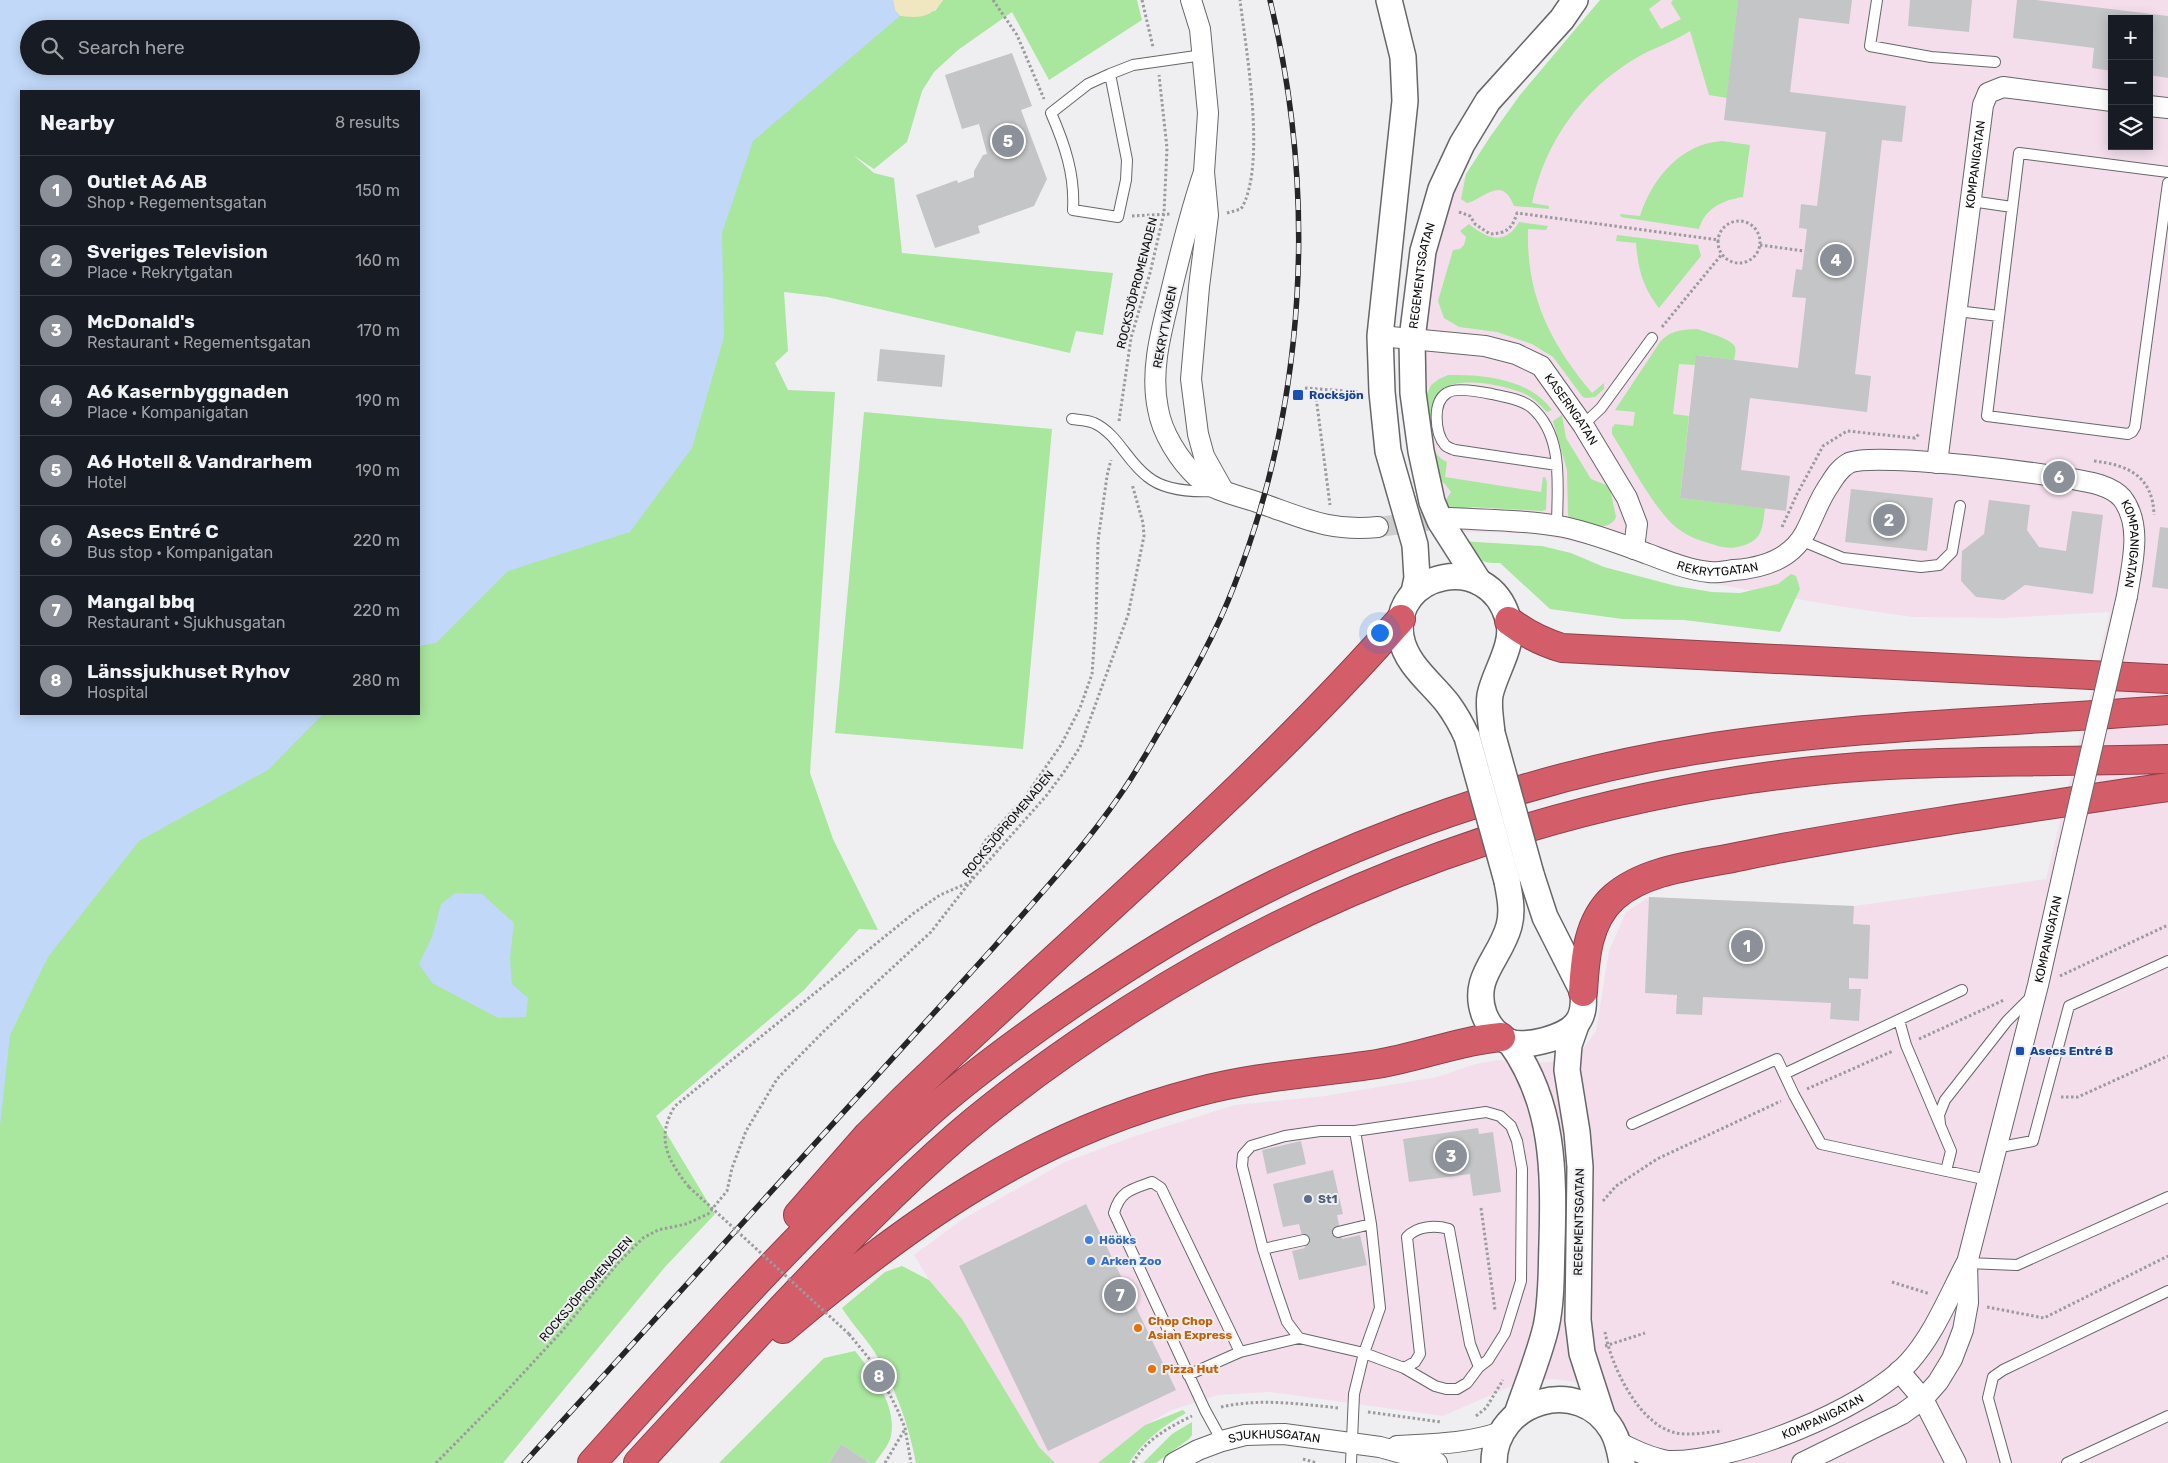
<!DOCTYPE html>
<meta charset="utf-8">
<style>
body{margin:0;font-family:Rubik,sans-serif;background:#20242c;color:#f1f3f6}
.controls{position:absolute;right:15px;top:15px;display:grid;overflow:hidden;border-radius:0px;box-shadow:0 2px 12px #0003}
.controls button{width:45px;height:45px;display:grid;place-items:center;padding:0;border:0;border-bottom:1px solid #363941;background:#171b24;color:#f1f3f6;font:25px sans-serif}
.you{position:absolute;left:1379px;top:632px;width:18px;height:18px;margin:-12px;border:4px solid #fff;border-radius:50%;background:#1a73e8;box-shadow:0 0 0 8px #1a73e833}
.badge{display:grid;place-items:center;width:32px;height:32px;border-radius:50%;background:#8c9099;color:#fff;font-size:16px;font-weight:700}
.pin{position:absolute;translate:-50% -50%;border:2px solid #fff;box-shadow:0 1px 5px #0006}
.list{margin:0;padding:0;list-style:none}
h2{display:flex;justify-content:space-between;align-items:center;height:65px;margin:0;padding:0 20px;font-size:21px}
h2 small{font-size:16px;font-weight:400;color:#9ea1a6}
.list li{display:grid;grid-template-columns:32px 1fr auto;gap:15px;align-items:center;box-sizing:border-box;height:70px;padding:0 20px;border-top:1px solid #363941}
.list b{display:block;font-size:19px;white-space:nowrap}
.list p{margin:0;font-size:16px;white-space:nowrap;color:#9ea1a6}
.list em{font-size:16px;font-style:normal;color:#9ea1a6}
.icon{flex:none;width:28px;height:28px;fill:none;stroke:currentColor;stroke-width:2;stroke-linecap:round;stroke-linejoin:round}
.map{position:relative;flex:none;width:2168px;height:1463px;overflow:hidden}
.search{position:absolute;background:#171b24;box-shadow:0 2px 12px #0003;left:20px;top:20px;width:400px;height:55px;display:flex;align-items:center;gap:12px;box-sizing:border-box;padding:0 18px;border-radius:28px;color:#9ea1a6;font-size:19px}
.panel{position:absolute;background:#171b24;box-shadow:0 2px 12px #0003;left:20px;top:90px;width:400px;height:625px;border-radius:0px}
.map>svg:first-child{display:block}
.commercial{fill:#f4deec;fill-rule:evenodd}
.green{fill:#a9e69e;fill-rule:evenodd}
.sand{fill:#f0e6c0}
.water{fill:#c1d8f8;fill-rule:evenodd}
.building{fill:#c4c5c7}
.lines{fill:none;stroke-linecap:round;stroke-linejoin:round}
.minor-tunnel{stroke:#cdcdd0;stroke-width:20;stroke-dasharray:20 10;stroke-linecap:butt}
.service-casing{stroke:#676769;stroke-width:12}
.minor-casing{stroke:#676769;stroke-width:22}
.tertiary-casing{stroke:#676769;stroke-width:28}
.motorway-casing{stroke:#8f414a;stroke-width:30}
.path{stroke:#9b9b9d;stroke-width:3;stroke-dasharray:2.5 2.5;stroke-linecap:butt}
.service{stroke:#fff;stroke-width:10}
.minor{stroke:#fff;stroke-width:20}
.tertiary{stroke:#fff;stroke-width:25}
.motorway{stroke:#d45d6a;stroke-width:28}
.rail-casing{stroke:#252527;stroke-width:5.5}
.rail{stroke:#efeff2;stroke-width:4;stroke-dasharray:11;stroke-linecap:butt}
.minor-bridge-casing{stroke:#676769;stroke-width:22;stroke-linecap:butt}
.tertiary-bridge-casing{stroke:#676769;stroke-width:28;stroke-linecap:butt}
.path-bridge{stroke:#9b9b9d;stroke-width:3;stroke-dasharray:2.5 2.5;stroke-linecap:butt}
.minor-bridge{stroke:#fff;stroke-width:20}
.tertiary-bridge{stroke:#fff;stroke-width:25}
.transit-dot{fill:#1a4fb4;stroke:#efeff2;stroke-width:2}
.service-dot{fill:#5c6f8a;stroke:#efeff2;stroke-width:2}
.shop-dot{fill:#3f7fe0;stroke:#efeff2;stroke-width:2}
.food-dot{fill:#e8710a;stroke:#efeff2;stroke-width:2}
.labels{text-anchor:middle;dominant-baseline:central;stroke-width:4;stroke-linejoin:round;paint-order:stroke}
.street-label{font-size:12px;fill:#0e0e0f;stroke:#efeff2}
.transit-label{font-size:12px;font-weight:bold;fill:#164399;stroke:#efeff2;text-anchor:start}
.service-label{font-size:12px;font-weight:bold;fill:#4e5e75;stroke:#efeff2;text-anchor:start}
.shop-label{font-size:12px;font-weight:bold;fill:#366cbe;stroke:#efeff2;text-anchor:start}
.food-label{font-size:12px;font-weight:bold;fill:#c56008;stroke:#efeff2;text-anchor:start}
</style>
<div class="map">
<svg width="2168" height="1463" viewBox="0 0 2168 1463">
<rect width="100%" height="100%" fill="#efeff2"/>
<path class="commercial" d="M1600 0H2168V1463H1630L1628 1438 1612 1405 1581 1383 1555 1379 1523 1381 1443 1416 1270 1392 1218 1395 1172 1410 1145 1425 1111 1463H1040L914 1255 963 1219 1065 1162 1135 1136 1235 1105 1325 1096 1437 1077 1475 1064 1498 1060 1532 1063 1551 1062 1580 1053 1596 1031 1609 951 1626 912 1649 897 1854 906 2046 879 2110 612 2003 618 1912 617 1831 605 1693 580 1594 546 1532 533 1455 532 1441 508 1420 371 1434 247 1453 195 1490 137 1520 95ZM2112 19H2149V146H2112Z"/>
<path class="green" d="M0 0H905L935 11 943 0H1137L1142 20 1049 80 1012 12 958 50 934 72 922 91 907 142 874 169 853 155 874 173 894 178 902 253 1113 273 1103 335 1076 331 1070 353 827 297 784 292 788 351 775 363 788 390 835 392 810 773 833 839 878 930 859 929 804 990 656 1116 715 1214 665 1267 503 1463H0ZM29 29H411V66H29ZM21 91H419V714H21Z
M1600 0H1661L1649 9 1661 29 1681 19 1671 3 1673 0H1738L1727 98 1709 95 1690 31C1673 42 1653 48 1636 58 1582 90 1545 142 1532 203L1549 206V209L1514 206C1502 174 1484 199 1467 203L1461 199 1466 174 1490 137 1520 95Z
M1722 141 1750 145 1743 197C1723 200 1705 208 1699 229L1621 217 1620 214 1640 216C1652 179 1680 144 1722 141Z
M1519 222 1548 226 1546 230 1528 229C1526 295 1550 343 1592 393L1604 383V389L1595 397 1585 398 1582 396 1553 357 1532 344 1497 332 1459 327 1444 318 1438 301 1453 250 1460 249 1464 245 1466 237 1460 231 1469 224C1487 239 1505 246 1519 222Z
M1617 235 1698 245 1701 256 1659 308C1643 288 1638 269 1636 243L1616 241Z
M1697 329C1705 332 1731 338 1735 347 1736 351 1735 356 1734 360L1697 355 1695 365 1679 364 1673 414 1689 416 1680 498 1765 508C1762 530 1763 541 1738 547 1730 549 1720 547 1712 544 1700 541 1687 536 1677 528 1655 511 1628 459 1612 434V428L1615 424 1633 426 1635 412 1615 410 1660 342C1671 330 1681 330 1697 329Z
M1448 375C1483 374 1530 379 1552 410L1547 412C1541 406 1535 399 1527 395 1509 386 1458 375 1441 390 1431 399 1428 438 1434 449 1437 456 1441 459 1447 462L1445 477 1541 492 1543 477H1545L1547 482 1546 510 1541 511 1473 507 1442 510 1441 508 1451 492 1444 483 1434 477 1425 398 1431 385 1439 379Z
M864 412 1052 429 1023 749 835 733Z
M1562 415 1566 438 1591 479 1606 485 1610 489 1616 517C1609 534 1584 523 1570 520L1568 515 1567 470 1553 421Z
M1460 541 1542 546 1571 553 1604 567 1676 586 1712 592 1740 593 1778 584 1791 574 1796 576 1800 589 1780 632 1684 620 1622 619 1550 609 1500 563C1477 564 1474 556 1460 541Z
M902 1266 929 1280 962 1319 1039 1447 1055 1463H916C909 1425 894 1384 874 1351 864 1336 852 1324 842 1308L885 1272Z
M855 1351C873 1373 897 1406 891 1436 889 1445 880 1455 875 1463H870L841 1444 829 1463H719L824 1358Z
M1183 1410 1186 1413C1164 1425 1142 1442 1129 1463H1098L1145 1425Z
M1192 1422V1435L1189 1439 1156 1463H1143L1172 1434Z"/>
<path class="sand" d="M893 0H943C931 18 920 18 900 16L895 10Z"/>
<path class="water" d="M0 0H893L895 10 900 16 753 141 722 233 724 337 692 448 630 532 508 571 436 643 419 646V91H21V714H323L268 770 139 841 48 957 10 1035 0 1126ZM29 29H411V66H29Z
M455 893 482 894 514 923 510 958 512 984 528 998 526 1017 498 1018 432 983 419 964 432 937 441 904Z"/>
<path class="building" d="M1738 0H1852L1849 24 1799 18 1790 92 1906 106 1902 142 1882 140 1855 374 1871 376 1867 412 1750 398 1741 470 1790 476 1786 511 1680 498 1696 355 1798 368 1806 298 1792 297 1796 269 1802 270 1807 229 1799 228 1801 204 1817 206 1826 132 1724 120Z
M1910 0H1972L1969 32 1908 26Z
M2017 0H2036L2168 16V78L2149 75V19H2112V71L2092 68 2094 48 2013 38Z
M1012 53 1032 106 1021 110 1047 179 1034 206 978 226 980 233 935 248 916 195 957 180 958 183 974 177V171L983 155 987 154 979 124 962 129 945 75Z
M880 349 945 355 942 387 877 381Z
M1851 489 1933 498 1927 551 1845 542Z
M1989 500 2030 505 2027 530 2039 547 2066 551 2072 511 2103 515 2093 594 2025 585 2004 600 1976 597 1961 581 1962 551 1984 534Z
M2160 527 2168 528V589L2152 587Z
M1649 897 1854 906 1853 924 1870 925 1868 979 1849 978V989H1861L1859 1021 1830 1019 1831 1003 1703 997 1702 1015 1676 1014 1677 995 1645 993Z
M1478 1128 1479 1134 1493 1132 1501 1192 1473 1196 1470 1174 1409 1182 1403 1139Z
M1301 1141 1306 1164 1267 1174 1262 1150Z
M1333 1170 1343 1214 1337 1215 1342 1239 1360 1235 1367 1265 1299 1280 1292 1251 1305 1248 1299 1224 1283 1227 1273 1184Z
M1086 1204 1176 1390 1048 1451 959 1266Z
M841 1444 870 1463H829Z"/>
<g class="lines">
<path class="minor-tunnel" d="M1378 527 1450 518"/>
<g class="service-casing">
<path id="service" d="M1877 0 1870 46 1931 57 1995 62
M1110 74 1127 160 1126 180 1118 217 1073 210C1075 175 1065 145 1051 113L1088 84Z
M1110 74 1133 65 1203 55
M2168 172 2019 153 1987 416 2128 434 2132 432 2135 427 2168 183
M1971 201 2012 207
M1957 311 1999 316
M1072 419C1079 420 1088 420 1094 423 1118 434 1127 462 1148 477 1165 491 1193 492 1214 491
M1583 425 1601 408 1652 338
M1557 465 1455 450C1452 449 1448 448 1445 445 1435 433 1432 402 1447 393 1455 387 1482 392 1492 394 1505 397 1521 399 1531 407 1565 436 1557 487 1557 527
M1800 540 1843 558 1921 567 1939 565 1952 552 1960 506
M1899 1020 1906 1045 1951 1151 1946 1171
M1784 1074 1962 990
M1632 1124 1777 1059 1794 1095 1821 1144 1988 1180
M1940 1124 1939 1115 1945 1100 2007 1021 2031 997
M1997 1145 2006 1146 2033 1141 2069 1006 2168 961
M1338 1232 1371 1224
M1263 1249 1304 1240
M1967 1263 2017 1265 2168 1197
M1404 1368 1415 1362 1420 1354 1407 1237C1417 1226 1435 1225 1449 1229L1470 1344 1479 1367
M1188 1375 1240 1352 1299 1338
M1222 1441 1205 1410 1114 1213C1120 1191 1132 1189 1152 1182L1161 1188 1240 1352
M1351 1463 1354 1394 1364 1353 1380 1308 1371 1224 1355 1131H1320L1285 1136 1251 1146 1243 1155 1242 1166 1263 1249 1276 1290 1287 1322 1299 1338 1364 1353 1404 1368 1435 1386 1446 1389H1457L1467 1383 1479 1367 1488 1360 1505 1333 1521 1281 1522 1169 1517 1141 1511 1126 1500 1116 1486 1112 1355 1131
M2006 1463 1988 1398 1993 1377 2003 1370 2168 1291
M2067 1463 2168 1416"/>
</g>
<g class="minor-casing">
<g id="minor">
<path d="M1191 0 1200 29 1208 113 1204 172 1208 215 1199 287 1191 379 1198 434 1204 456 1223 490"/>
<path d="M2149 106 2168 108"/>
<path d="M1204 172C1190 213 1180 254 1170 296 1161 332 1150 371 1158 409 1162 433 1179 460 1197 477 1213 491 1240 496 1260 503 1304 518 1329 532 1378 527"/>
<path id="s1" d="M1380 336 1485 346 1516 354 1541 366 1583 425 1627 498 1637 524 1634 549"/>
<path id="s2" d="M1937 463 1983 105 1988 93 2003 87 2112 101"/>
<path id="s3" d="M1450 518C1487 520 1527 520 1564 527 1592 533 1621 544 1648 554 1667 561 1688 570 1709 572 1717 573 1726 571 1734 570 1762 568 1791 559 1805 533 1814 516 1819 499 1830 484 1835 476 1840 468 1849 463 1874 451 2068 475 2100 485 2109 488 2116 491 2122 498 2143 525 2132 564 2127 596"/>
<path d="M1899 1371 1923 1399 1956 1463"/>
<path id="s4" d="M1618 1442C1634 1450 1650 1458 1668 1461 1732 1463 1865 1410 1909 1362 1934 1334 1948 1298 1966 1264"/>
<path d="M1397 1446C1433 1444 1467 1444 1501 1432"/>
<path id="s5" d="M1174 1463 1198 1450 1222 1441 1245 1435 1284 1434 1380 1447 1437 1463"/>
<path id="s6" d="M1802 1463 1902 1414 1923 1399 1938 1382 1952 1359 1963 1330 1968 1303 1967 1263 2038 985 2068 851"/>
</g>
</g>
<g class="tertiary-casing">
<g id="tertiary">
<path d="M1389 0 1403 57 1405 101 1380 336 1382 392 1388 451 1415 545 1417 578 1414 592"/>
<path id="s7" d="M1479 582 1440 521 1432 502 1421 451 1413 393 1412 339 1423 251 1441 189 1462 144 1488 101 1562 19 1575 0"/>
<path d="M1467 737C1462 726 1456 715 1448 704 1432 683 1406 665 1401 637 1390 572 1489 550 1508 619 1516 643 1495 671 1490 695 1488 707 1491 721 1492 733"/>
<path d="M1507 881C1510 897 1513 911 1509 926 1500 959 1471 977 1484 1014 1488 1025 1498 1037 1509 1042 1525 1048 1565 1038 1576 1024 1584 1015 1584 1003 1583 992L1545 917 1531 874"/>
<path d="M1576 1025 1569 1045 1567 1070 1577 1132 1580 1167 1578 1320 1582 1353 1603 1418"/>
<path d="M1510 1042C1554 1103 1554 1171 1552 1243 1551 1271 1552 1299 1546 1327 1539 1356 1527 1385 1517 1414"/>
<path d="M1494 1463C1494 1400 1580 1375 1612 1430 1618 1440 1620 1451 1622 1463"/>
</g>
</g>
<g class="motorway-casing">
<path id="motorway" d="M1509 621C1526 634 1542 642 1562 648L2168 679
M1583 992C1585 959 1587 921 1614 897 1647 868 1701 865 1742 856 1818 840 1893 829 1970 817 2036 807 2102 796 2168 787
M798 1215 868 1135 901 1102C1068 941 1248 793 1401 619
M783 1329C911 1221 1032 1135 1197 1092 1256 1076 1317 1073 1377 1064 1420 1057 1457 1041 1501 1037
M592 1463C698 1345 803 1226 921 1120 959 1085 1001 1054 1043 1024 1100 984 1159 945 1221 912 1361 836 1537 775 1695 750 1851 725 2010 722 2168 710
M638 1463C685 1411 734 1360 782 1308 839 1248 896 1189 958 1135 1012 1089 1070 1048 1129 1010 1326 884 1548 804 1780 775 1908 758 2039 763 2168 759"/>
</g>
<path class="path" d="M993 0 1017 35 1044 99
M1142 0 1153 47
M1459 212 1470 216 1475 224 1490 234C1507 233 1512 229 1517 213L1719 240
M1227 213 1241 209C1267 167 1246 50 1240 0
M1132 216 1171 214
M1718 242a21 21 0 1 1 42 0a21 21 0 1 1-42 0Z
M1760 245 1804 251
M1662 327 1722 254
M1305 388 1360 392
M1315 389 1330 505
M1119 421 1131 338 1150 273 1164 213 1167 148 1159 75
M2094 461C2129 465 2153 477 2154 515
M1782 527 1797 494 1823 446 1847 431 1915 438 1919 434
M2060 976 2168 925
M1919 1039 2004 1000
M1807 1089 1893 1051
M2061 1097H2078L2168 1056
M689 1187C668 1161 655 1138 675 1106L914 913 940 895 970 882 977 855 985 841 1025 797 1061 745 1080 708 1092 674 1096 619 1098 541 1107 476 1111 460
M1603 1201 1616 1186 1657 1159 1781 1101
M1481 1208 1495 1310
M1892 1282 1930 1294
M1987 1307 2044 1318 2168 1256
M1605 1332C1611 1366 1639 1425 1676 1433 1690 1436 1708 1432 1722 1431
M849 1334 876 1367 898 1411 905 1428 911 1463
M1605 1346 1645 1333
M1221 1407C1261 1398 1299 1404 1339 1408
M1368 1412 1441 1422
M1476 1416 1486 1408 1503 1380
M1303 1459 1317 1463
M436 1463 503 1395 563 1330 617 1264 643 1238 658 1230 686 1224 708 1214 727 1191 732 1168 746 1131 777 1079 825 1030 931 932 970 882 1046 796 1064 772 1080 747 1128 615 1144 536 1143 523 1132 484
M885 1463 905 1429
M1133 1463C1145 1440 1169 1427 1192 1416"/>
<use href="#service" class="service"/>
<use href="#minor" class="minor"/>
<use href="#tertiary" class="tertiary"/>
<use href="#motorway" class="motorway"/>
<g class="rail-casing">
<path id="rail" d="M524 1463 994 947C1037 898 1083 849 1120 795 1137 771 1151 745 1166 720 1191 677 1216 633 1234 586 1307 400 1317 193 1270 0"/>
</g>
<use href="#rail" class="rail"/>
<g class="minor-bridge-casing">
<path id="minor-bridge" d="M2068 851 2127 596"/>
</g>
<g class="tertiary-bridge-casing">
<path id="tertiary-bridge" d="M1492 733 1531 874
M1467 737 1507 881"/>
</g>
<path class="path-bridge" d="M689 1187 849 1334"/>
<use href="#minor-bridge" class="minor-bridge"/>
<use href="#tertiary-bridge" class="tertiary-bridge"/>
</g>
<g class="transit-dot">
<rect x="1292" y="389" width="12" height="12" rx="2.5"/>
<rect x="2015" y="1046" width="10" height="10" rx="2.5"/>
</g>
<circle class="service-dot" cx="1308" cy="1199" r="5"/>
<g class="shop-dot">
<circle cx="1089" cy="1240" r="5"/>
<circle cx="1091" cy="1261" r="5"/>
</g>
<g class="food-dot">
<circle cx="1138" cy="1328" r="5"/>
<circle cx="1152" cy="1369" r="5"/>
</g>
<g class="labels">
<g class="street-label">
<text stroke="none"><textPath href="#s2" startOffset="301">KOMPANIGATAN</textPath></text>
<text stroke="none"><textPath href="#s7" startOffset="322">REGEMENTSGATAN</textPath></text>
<text transform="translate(1137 283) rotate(-76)">ROCKSJÖPROMENADEN</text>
<text transform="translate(1165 327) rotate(-79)">REKRYTVÄGEN</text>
<text stroke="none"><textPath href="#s1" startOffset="218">KASERNGATAN</textPath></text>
<text stroke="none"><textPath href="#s3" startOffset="786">KOMPANIGATAN</textPath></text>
<text stroke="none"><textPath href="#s3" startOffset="275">REKRYTGATAN</textPath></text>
<text transform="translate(1008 824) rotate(-50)">ROCKSJÖPROMENADEN</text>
<text stroke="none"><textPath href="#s6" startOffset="619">KOMPANIGATAN</textPath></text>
<text transform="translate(1579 1222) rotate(-89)">REGEMENTSGATAN</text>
<text transform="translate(586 1289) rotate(-49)">ROCKSJÖPROMENADEN</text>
<text stroke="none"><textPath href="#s4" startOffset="216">KOMPANIGATAN</textPath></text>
<text stroke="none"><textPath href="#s5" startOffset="106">SJUKHUSGATAN</textPath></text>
</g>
<g class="transit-label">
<text x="1309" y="395">Rocksjön</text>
<text x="2030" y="1051">Asecs Entré B</text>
</g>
<g class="service-label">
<text x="1318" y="1199">St1</text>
</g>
<g class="shop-label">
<text x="1099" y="1240">Hööks</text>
<text x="1101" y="1261">Arken Zoo</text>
</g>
<g class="food-label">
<text x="1148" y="1321">Chop Chop<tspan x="1148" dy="14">Asian Express</tspan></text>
<text x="1162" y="1369">Pizza Hut</text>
</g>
</g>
</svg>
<div class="controls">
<button>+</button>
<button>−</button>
<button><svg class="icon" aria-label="layers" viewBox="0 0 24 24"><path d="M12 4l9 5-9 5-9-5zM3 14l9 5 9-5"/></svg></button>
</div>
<div class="you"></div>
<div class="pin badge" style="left:1747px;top:946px">1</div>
<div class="pin badge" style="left:1889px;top:520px">2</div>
<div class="pin badge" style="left:1451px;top:1156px">3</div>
<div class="pin badge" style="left:1836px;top:260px">4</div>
<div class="pin badge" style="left:1008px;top:141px">5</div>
<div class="pin badge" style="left:2059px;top:477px">6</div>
<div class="pin badge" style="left:1120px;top:1295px">7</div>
<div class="pin badge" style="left:879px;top:1376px">8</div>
<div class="search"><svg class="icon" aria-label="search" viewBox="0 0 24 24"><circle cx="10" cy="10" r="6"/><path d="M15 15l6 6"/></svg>Search here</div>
<section class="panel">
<h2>Nearby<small>8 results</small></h2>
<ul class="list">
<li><span class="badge">1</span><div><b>Outlet A6 AB</b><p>Shop · Regementsgatan</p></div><em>150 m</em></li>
<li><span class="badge">2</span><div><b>Sveriges Television</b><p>Place · Rekrytgatan</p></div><em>160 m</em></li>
<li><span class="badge">3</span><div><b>McDonald's</b><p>Restaurant · Regementsgatan</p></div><em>170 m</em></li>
<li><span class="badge">4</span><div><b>A6 Kasernbyggnaden</b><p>Place · Kompanigatan</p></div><em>190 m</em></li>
<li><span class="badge">5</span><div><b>A6 Hotell &amp; Vandrarhem</b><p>Hotel</p></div><em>190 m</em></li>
<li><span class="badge">6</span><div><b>Asecs Entré C</b><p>Bus stop · Kompanigatan</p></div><em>220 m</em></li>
<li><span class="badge">7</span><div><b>Mangal bbq</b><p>Restaurant · Sjukhusgatan</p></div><em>220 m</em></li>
<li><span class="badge">8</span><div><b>Länssjukhuset Ryhov</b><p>Hospital</p></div><em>280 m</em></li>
</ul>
</section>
</div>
